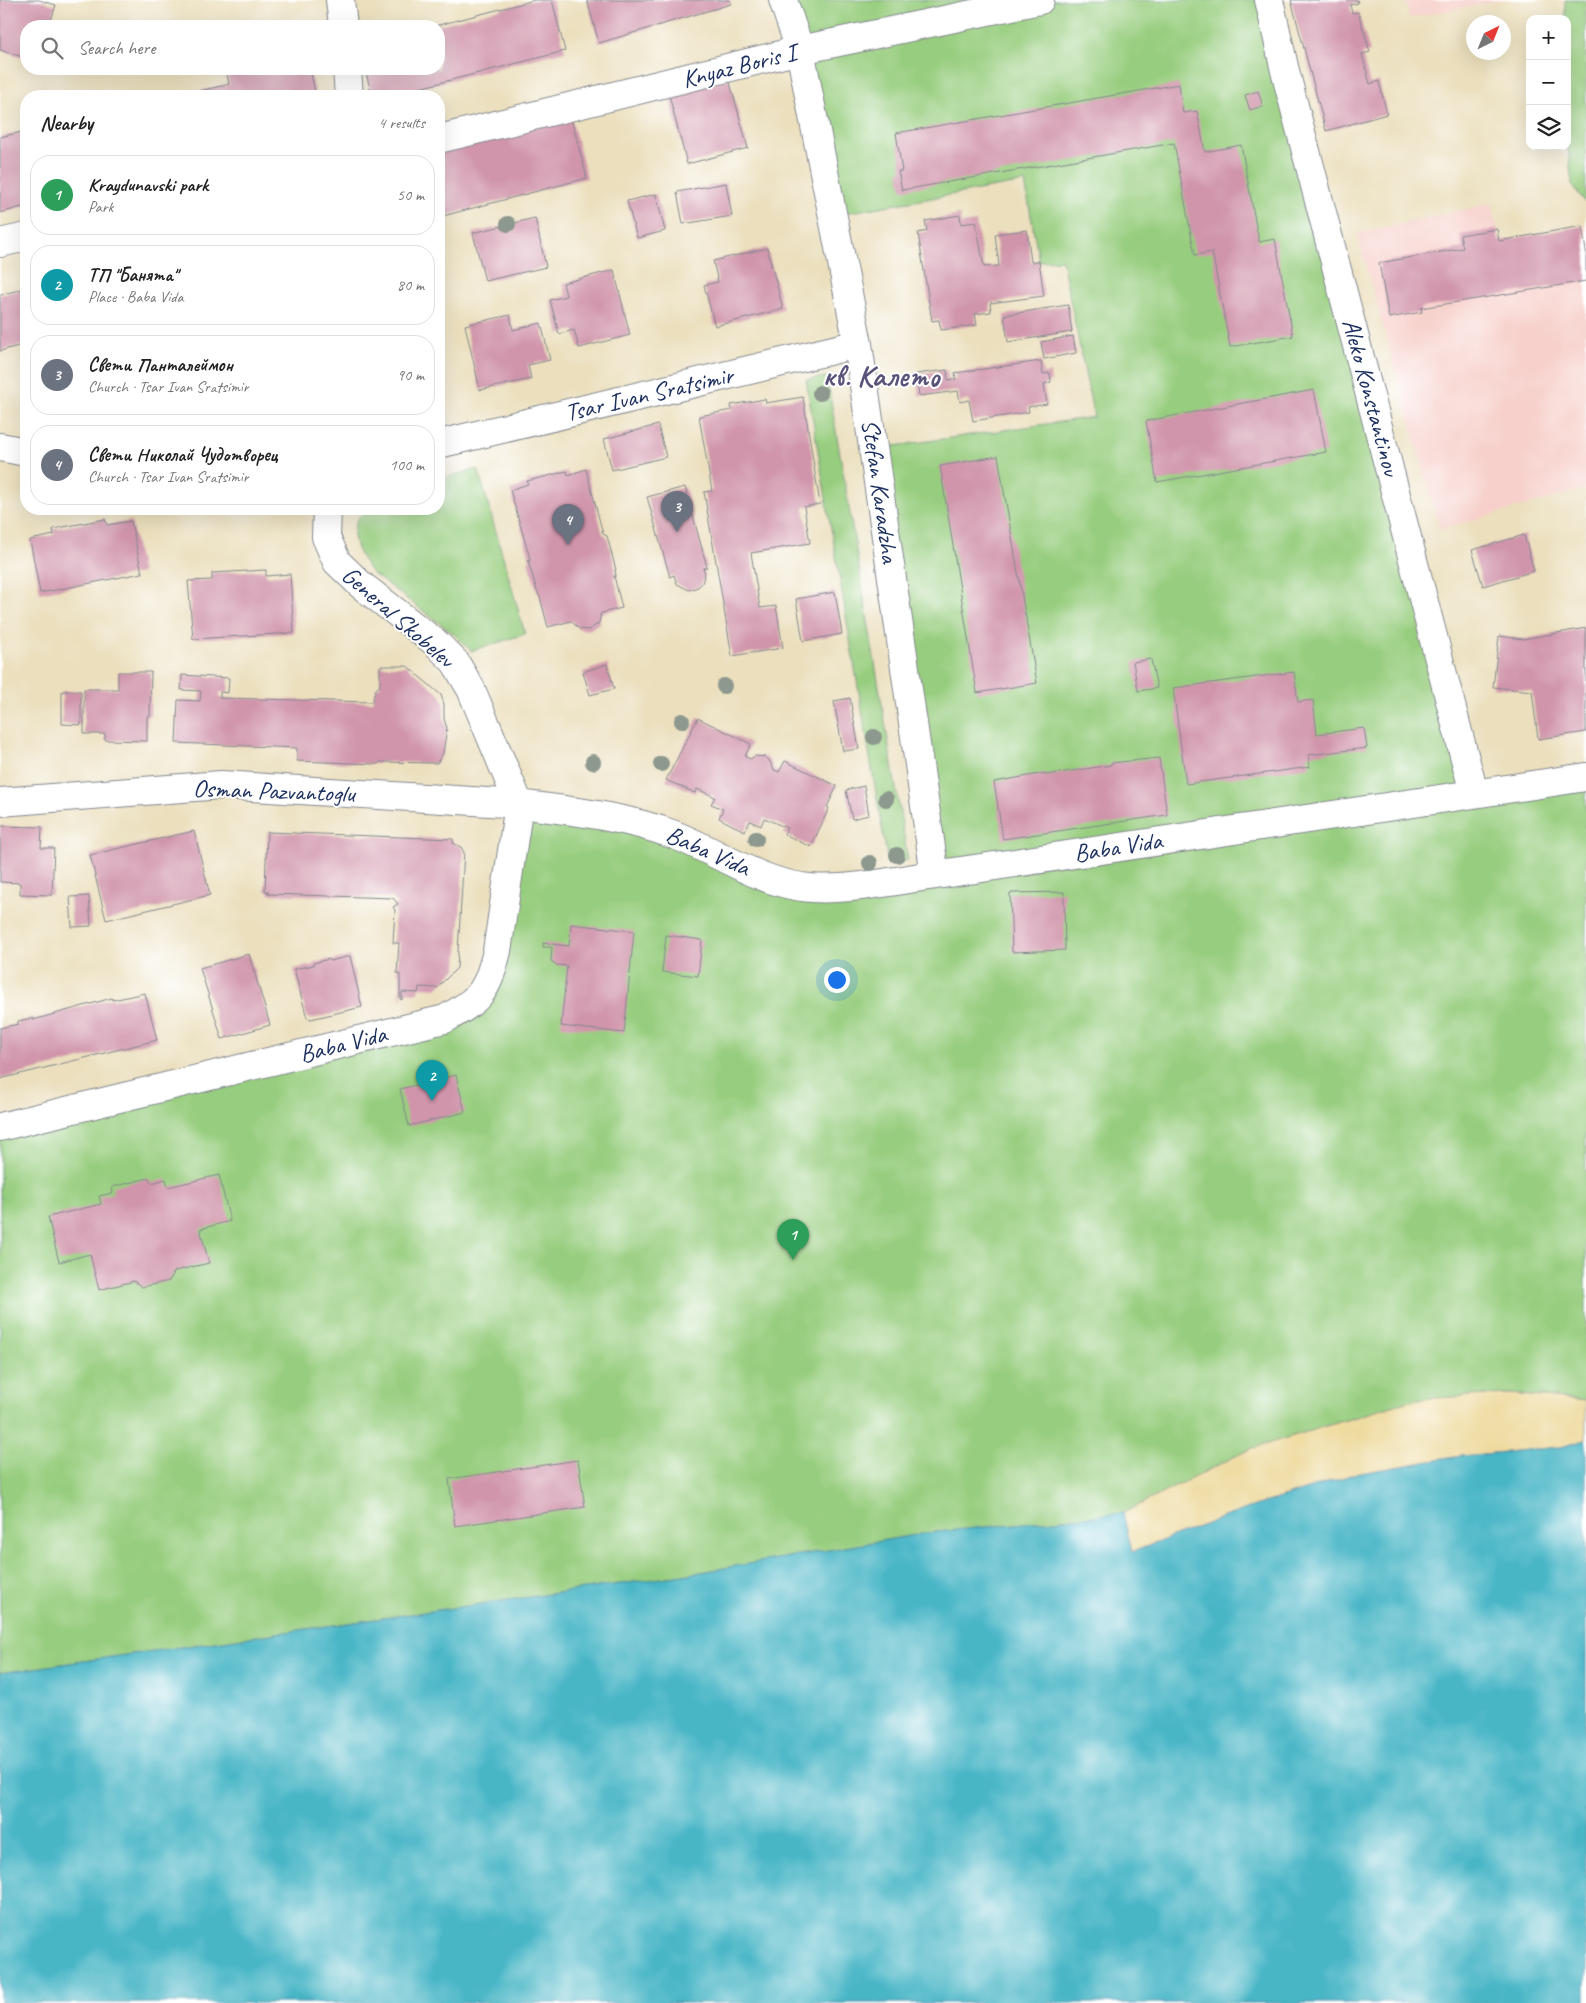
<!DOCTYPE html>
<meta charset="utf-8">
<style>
body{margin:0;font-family:Caveat,sans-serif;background:#f2f2f2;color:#222}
.controls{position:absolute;right:15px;top:15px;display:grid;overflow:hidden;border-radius:10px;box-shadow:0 5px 20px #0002}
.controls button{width:45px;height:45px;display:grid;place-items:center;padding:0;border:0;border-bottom:1px solid #e0e0e0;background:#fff;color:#222;font:25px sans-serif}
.compass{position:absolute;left:1466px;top:15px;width:45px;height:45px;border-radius:50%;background:#fff;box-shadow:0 5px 20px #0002;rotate:43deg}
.you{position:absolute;left:836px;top:979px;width:18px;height:18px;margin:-12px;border:4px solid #fff;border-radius:50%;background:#1a73e8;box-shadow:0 0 0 8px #1a73e833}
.badge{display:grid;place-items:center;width:32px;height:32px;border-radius:50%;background:#b5179e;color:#fff;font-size:16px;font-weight:700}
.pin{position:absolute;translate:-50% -41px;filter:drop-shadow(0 1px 2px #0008)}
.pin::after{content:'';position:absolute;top:26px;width:18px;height:15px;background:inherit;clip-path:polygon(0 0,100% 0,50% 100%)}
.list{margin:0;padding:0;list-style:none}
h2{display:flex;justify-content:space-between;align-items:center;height:65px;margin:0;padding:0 20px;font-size:21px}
h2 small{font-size:16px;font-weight:400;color:#767676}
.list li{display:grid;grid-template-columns:32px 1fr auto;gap:15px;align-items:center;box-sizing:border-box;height:80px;margin:0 10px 10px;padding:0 10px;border:1px solid #e0e0e0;border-radius:20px}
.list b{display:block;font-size:19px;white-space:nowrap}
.list p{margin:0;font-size:16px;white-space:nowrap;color:#767676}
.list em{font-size:16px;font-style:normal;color:#767676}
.icon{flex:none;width:28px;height:28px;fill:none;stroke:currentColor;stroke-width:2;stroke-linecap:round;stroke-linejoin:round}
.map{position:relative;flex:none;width:1586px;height:2003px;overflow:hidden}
.search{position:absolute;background:#fff;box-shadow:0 5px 20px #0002;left:20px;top:20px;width:425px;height:55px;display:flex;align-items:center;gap:12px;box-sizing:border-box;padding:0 18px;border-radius:20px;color:#767676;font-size:19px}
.panel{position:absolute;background:#fff;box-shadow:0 5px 20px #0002;left:20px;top:90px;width:425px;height:425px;border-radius:20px}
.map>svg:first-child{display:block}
.built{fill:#f7d0cb}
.green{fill:#97cd7e;stroke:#597e6e}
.sand{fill:#eeda9e;stroke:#84847e}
.water{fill:#4ab6c6;stroke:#327292}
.building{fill:#d095ab}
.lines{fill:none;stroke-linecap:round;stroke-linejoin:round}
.minor-casing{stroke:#83878e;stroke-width:30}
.minor{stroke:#fff;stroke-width:28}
.tree{fill:#8d988e}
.labels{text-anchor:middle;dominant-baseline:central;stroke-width:4;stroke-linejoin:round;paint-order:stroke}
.street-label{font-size:25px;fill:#1b2f5e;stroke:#fff}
.district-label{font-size:30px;font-weight:bold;fill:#5a5379;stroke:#fff}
</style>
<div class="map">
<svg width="1586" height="2003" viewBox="0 0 1586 2003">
<rect width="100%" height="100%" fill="#fff"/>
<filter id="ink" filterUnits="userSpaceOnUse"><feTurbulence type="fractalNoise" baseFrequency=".02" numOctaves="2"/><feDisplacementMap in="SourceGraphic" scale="10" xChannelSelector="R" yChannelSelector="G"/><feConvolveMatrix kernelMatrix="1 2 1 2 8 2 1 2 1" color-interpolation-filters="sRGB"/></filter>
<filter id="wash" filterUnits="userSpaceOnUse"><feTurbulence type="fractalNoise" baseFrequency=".0096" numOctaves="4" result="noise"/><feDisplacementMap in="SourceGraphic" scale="20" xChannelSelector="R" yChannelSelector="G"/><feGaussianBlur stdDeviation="1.12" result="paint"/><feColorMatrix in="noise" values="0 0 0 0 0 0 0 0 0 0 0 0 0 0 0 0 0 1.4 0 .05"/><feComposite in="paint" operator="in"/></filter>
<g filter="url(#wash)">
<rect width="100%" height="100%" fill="#ebdfbd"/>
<path class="built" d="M1406 0H1503L1409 18Z
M1492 203 1500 241 1586 226V489L1440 529 1357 234Z"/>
<path class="green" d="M783 0H1269L1474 793 1586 777V1401L1509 1394 1416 1399 1250 1449 1123 1513 927 1533 690 1574 0 1673V1127L445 1019 482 992 519 804 612 817 782 883 934 875 874 449 1094 417 1062 260 1039 261 1025 182 833 215Z
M1565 0H1586V203L1572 185 1567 137V19H1565Z
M827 377 908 860 888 864 806 380Z
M478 469 525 634 471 651 453 633 372 573C363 561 350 543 355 525 356 520 362 514 366 509H439V479Z"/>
<path class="sand" d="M1509 1394 1586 1401V1440L1561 1447 1461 1456 1354 1474 1249 1508 1132 1552 1123 1513 1250 1449 1416 1399Z"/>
<path class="water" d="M1586 1440V2003H0V1673L690 1574 927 1533 1123 1513 1132 1552 1249 1508 1354 1474 1461 1456 1561 1447Z"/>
<g id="blocks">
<path class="building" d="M0 0H39L56 5 49 26H26V58L0 50Z
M535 0H552L565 51 388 96H372L365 69H439V26H435Z
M587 0H730L731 4 599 43Z
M1291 0H1357L1358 3 1350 5 1352 13 1358 12 1370 52 1362 54 1370 84 1379 81 1387 114 1326 131Z
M226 69H310L316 96H179L229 84Z
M729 79 748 148 687 164 669 95Z
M1179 84 1183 113 1197 111 1205 152 1241 145 1259 242 1275 239 1293 336 1230 347 1212 252 1195 255 1174 143 902 190 898 171H902L896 133Z
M1258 91 1263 106 1250 110 1245 95Z
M571 118 587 178 439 217V152Z
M26 131V206L0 213V137Z
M726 183 732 216 683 224 677 192Z
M656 194 665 231 637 238 627 201Z
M960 215 961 224 976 222 984 267 999 266 995 234 1027 230 1031 262 1039 261 1044 296 990 303 991 312 975 314 977 325 941 330 939 320 932 321 918 233 927 231 925 221Z
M535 218 546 267 485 281 473 233Z
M1582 226 1586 251V281L1421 308 1422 312 1389 318 1379 263 1463 248 1460 235 1497 229 1499 241Z
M767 248 783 309 715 326 704 285 718 282 713 261Z
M614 270 630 335 579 348 574 330 559 334 550 300 566 296 563 283Z
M26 288V353H25L22 345 0 351V295Z
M1068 305 1072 332 1008 342 1004 315Z
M510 315 513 330 541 323 550 360 528 365 531 379 480 390 465 325Z
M1073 336 1076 353 1044 359 1041 342Z
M1041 361 1043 374 1050 373 1051 382 1044 384 1047 404 1028 407 1029 412 973 421 969 400 960 402 958 391 919 396 916 374 947 370 948 380 956 379 955 373Z
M1314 390 1326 452 1157 482 1146 421Z
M803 397 820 504 804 507 810 543 751 553 760 608 776 606 783 648 732 656 704 492 712 491 699 416 732 410 731 405 765 399 766 403Z
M658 425 666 457 612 470 604 439Z
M998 456 1037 683 977 693 940 466Z
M586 469 603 534 607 536 616 570H615L616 576H614L622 608 601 613 599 623 589 630 579 629 571 621 548 627 540 597 537 591 528 561H530L529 555 510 490 528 484 527 481 548 476 567 471 568 475Z
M685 487 707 567 703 568 705 573 702 583 698 587 689 590 677 584 674 575 670 577 647 497Z
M105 519 107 525 131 521 142 573 40 593 30 540 54 535 53 529Z
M1524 535 1534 571 1483 586 1472 550Z
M266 570V576L290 574 294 633 193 639 188 581 212 580V573Z
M835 592 842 634 803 641 796 599Z
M1586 628V732L1538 739 1532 691 1493 687 1499 636 1523 639Z
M1151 659 1157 688 1138 691 1133 662Z
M607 664 614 689 590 695 583 672Z
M380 666H407L441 695 444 704V719L447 728 443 753 437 763 380 762 378 764 297 761V748L176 743 178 700 200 701 201 691 181 690 182 675 229 678 228 693 220 692V698L372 702 376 689 380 686Z
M118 672H151L150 716H147V741L105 740V734H84V689H118Z
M1294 672 1298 702 1313 700 1317 734 1364 728 1367 748 1308 755 1310 767 1186 784 1173 688Z
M62 691H81V725L62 724Z
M850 698 859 749 843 751 834 701Z
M698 718 751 744 745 756 750 759 755 756 765 757 769 760 774 770 779 772 785 761 837 786 827 807 829 808 811 847 784 834 787 828 764 818 761 826 750 821 745 831 734 826 719 818 723 809 711 804 715 797 697 789 695 793 666 780Z
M1159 758 1167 815 1003 839 994 782 1045 773V775L1111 765V763Z
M864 786 869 815 852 819 846 790Z
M0 826 42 827 41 848H54L52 895 20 894V883L0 882Z
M194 831 210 895 106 920 90 855Z
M267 832 453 839V843L461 847 464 852 457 968 437 988 419 987 418 993 402 992V1000L400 999V974L397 973 399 943H393L395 910 393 907 398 904 393 898 268 894V891H265Z
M1064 892 1065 950 1012 952 1010 893Z
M89 896 91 926 72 927 70 897Z
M571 924 634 931 624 1033 561 1026 567 966 557 965 551 961 552 947H543V943L569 946Z
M666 935 702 940 698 976 662 972Z
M249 954 270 1025 222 1039 200 968Z
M350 956 362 1007 311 1019 307 1018 294 969 314 965 313 963 329 959 330 961Z
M145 993 157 1040 0 1079V1028L18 1024V1021L33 1018V1020L112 998 113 1000Z
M456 1075 465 1112 409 1126 400 1089Z
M219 1175 230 1221 200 1229 209 1263 175 1271 169 1281 142 1287 134 1281 99 1290 90 1254 59 1262 48 1217 101 1204 99 1196 113 1193 112 1187 149 1178 151 1183 166 1179 168 1187Z
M578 1460 585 1507 455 1526 449 1479Z"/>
</g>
</g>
<g filter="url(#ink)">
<use href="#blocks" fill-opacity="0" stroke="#83878e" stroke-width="1"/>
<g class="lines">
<g class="minor-casing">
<path id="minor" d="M340 0 343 26
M783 0 800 50 858 344 935 875
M1269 0 1285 71 1474 793
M347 69 349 96
M439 139 800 50 1040 0
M0 243 26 237
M439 444 858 344
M0 447 26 452
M0 802 221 785 519 804 471 689 455 662 436 643 361 585 337 562 326 537 327 509
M0 1127 445 1019C481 999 487 992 497 951L519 804C571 811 623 816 672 834 715 850 756 881 802 887 839 893 896 880 935 875L1586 777"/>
</g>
<use href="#minor" class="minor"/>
</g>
<g class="tree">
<circle cx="508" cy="224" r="8"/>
<circle cx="820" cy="393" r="8"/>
<circle cx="724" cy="686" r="8"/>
<circle cx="682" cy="721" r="8"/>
<circle cx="874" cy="737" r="8"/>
<circle cx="593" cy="762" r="8"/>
<circle cx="661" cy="764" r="8"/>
<circle cx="886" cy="799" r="8"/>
<circle cx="756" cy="839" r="8"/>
<circle cx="897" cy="855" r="8"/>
<circle cx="870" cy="863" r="8"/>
</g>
</g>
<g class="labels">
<g class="street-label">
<text transform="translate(739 66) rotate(-14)">Knyaz Boris I</text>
<text transform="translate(649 394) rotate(-13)">Tsar Ivan Sratsimir</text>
<text transform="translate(1371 397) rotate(75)">Aleko Konstantinov</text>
<text transform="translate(880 491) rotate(82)">Stefan Karadzha</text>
<text transform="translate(398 617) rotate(41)">General Skobelev</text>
<text transform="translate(274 791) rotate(2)">Osman Pazvantoglu</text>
<text transform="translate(1118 847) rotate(-9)">Baba Vida</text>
<text transform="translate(708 851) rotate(24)">Baba Vida</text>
<text transform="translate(343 1044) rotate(-14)">Baba Vida</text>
</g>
<g class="district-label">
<text x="881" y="376">кв. Калето</text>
</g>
</g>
</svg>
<div class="controls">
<button>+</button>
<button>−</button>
<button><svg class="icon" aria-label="layers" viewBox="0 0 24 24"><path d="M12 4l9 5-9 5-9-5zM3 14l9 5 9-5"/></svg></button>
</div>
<svg class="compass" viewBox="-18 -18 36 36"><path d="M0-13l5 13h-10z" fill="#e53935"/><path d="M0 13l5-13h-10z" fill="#767676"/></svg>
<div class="you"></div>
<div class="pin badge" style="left:793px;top:1260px;background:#2e9e5b">1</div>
<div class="pin badge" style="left:432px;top:1101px;background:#0f9aa8">2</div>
<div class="pin badge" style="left:677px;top:532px;background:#6b7280">3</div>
<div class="pin badge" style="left:568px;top:545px;background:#6b7280">4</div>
<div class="search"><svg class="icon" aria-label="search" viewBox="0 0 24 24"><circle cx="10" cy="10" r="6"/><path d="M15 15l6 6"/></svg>Search here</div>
<section class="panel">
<h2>Nearby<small>4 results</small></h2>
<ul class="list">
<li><span class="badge" style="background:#2e9e5b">1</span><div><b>Kraydunavski park</b><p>Park</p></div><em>50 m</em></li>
<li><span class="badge" style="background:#0f9aa8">2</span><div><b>ТП &quot;Банята&quot;</b><p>Place · Baba Vida</p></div><em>80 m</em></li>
<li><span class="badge" style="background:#6b7280">3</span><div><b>Свети Панталеймон</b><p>Church · Tsar Ivan Sratsimir</p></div><em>90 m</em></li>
<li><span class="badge" style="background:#6b7280">4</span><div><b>Свети Николай Чудотворец</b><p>Church · Tsar Ivan Sratsimir</p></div><em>100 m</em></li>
</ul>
</section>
</div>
